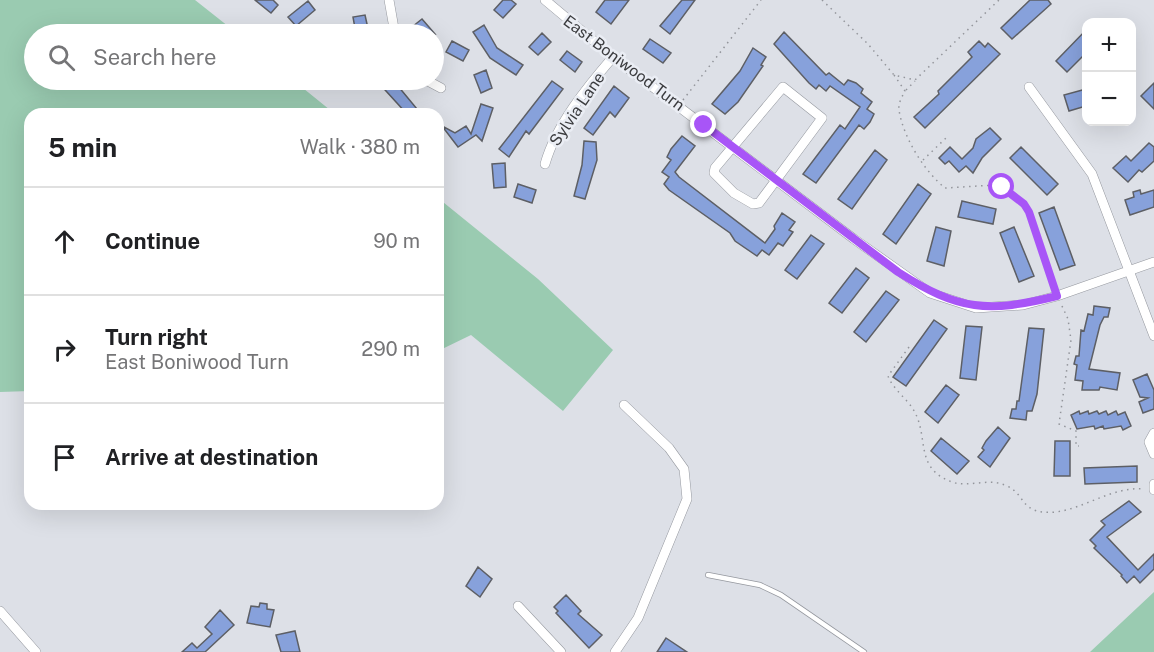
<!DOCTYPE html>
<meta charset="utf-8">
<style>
body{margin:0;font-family:"Public Sans",sans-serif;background:#f2f2f2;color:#202124}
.controls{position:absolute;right:18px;top:18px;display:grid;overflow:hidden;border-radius:12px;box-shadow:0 6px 24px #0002}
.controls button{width:54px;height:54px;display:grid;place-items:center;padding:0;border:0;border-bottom:2px solid #e0e0e0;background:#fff;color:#202124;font:30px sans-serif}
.stop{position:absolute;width:18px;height:18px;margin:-14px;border:4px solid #a855f7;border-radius:50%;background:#fff}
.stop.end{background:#a855f7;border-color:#fff;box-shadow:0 2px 6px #0008}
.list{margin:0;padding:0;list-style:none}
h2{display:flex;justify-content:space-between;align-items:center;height:78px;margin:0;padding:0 24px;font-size:26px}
h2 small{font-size:20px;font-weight:400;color:#757577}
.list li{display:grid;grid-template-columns:39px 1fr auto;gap:18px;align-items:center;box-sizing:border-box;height:108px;padding:0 24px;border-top:2px solid #e0e0e0}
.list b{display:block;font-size:22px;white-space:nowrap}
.list p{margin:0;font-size:20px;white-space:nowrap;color:#757577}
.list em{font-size:20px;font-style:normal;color:#757577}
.icon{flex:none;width:33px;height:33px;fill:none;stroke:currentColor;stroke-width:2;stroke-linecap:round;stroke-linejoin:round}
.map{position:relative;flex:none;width:1154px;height:652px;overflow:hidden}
.search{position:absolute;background:#fff;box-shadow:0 6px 24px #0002;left:24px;top:24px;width:420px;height:66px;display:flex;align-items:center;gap:15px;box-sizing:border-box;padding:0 21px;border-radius:33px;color:#757577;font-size:22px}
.panel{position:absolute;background:#fff;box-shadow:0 6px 24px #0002;left:24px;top:108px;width:420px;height:402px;border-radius:18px}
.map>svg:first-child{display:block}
.green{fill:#9acbb1}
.building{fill:#87a1db;stroke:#5d5f65;stroke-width:1.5}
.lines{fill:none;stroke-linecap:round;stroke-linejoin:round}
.lane-casing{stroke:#95989f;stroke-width:6}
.street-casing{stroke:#95989f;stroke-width:10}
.path{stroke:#93959b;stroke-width:1.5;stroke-dasharray:1.5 4.5;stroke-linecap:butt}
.lane{stroke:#fff;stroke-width:4.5}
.street{stroke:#fff;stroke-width:9}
.route{stroke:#a855f7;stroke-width:8}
.labels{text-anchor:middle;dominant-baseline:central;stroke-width:5;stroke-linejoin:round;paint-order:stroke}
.street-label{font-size:16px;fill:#3b3c3f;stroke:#eaedf4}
</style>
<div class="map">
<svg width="1154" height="652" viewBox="0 0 1154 652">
<rect width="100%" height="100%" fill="#dde0e7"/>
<path class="green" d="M0 0H195L238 34H34V80H293L335 114H30V391L0 392Z
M438 198 538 279 613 350 563 411 471 335 438 351Z
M1154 592V652H1090Z"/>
<path class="building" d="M255 0H273L278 5 271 13Z
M503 0H511L516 4 503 18 494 10Z
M605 0H629L611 24 596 12Z
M682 0H695L670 34 660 26Z
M1030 0H1048L1051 4 1012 39 1001 28Z
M308 1 315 10 296 26 288 17Z
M365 15 369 33 356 34 353 17Z
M422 19 435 34H419L412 27Z
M484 25 497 48 523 65 516 75 490 58 473 32Z
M1086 30V53L1067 72 1056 61Z
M784 32 826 75 829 73 844 85 848 80 856 83 863 89 861 93 872 102 867 109 874 114 870 122 864 129 859 125 816 183 803 174 840 125 845 129 860 107 830 86 826 91 819 85 816 89 809 83 774 44Z
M542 33 551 42 538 55 529 47Z
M650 39 671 53 663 63 643 49Z
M452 41 469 50 463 61 446 52Z
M979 41 985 47 988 43 1000 54 925 128 914 117 939 94 938 91 972 57 968 52Z
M753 48 766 57 761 65 763 66 738 102 725 114 712 104 740 71Z
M567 51 582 62 575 72 560 60Z
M486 70 492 88 481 93 474 75Z
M376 80H393L417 109 407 114Z
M552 81 563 89 529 134 526 131 509 157 499 149Z
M1154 83V109L1141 96Z
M614 86 629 98 615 117 610 112 593 135 584 128Z
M1086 89V106L1069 111 1064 95Z
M481 104 493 108 482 141 476 135 458 147 442 126 455 133 466 126 471 134Z
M990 128 1001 139 982 158 973 173 966 166 959 172 949 161 945 164 939 158 950 147 962 159 973 148 976 139Z
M682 136 695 146 675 172 679 177 765 243 775 229 774 226 782 213 795 222 789 230 793 232 783 246 778 243 769 255 762 250 757 256 735 241 730 233 669 190 664 184 669 177 662 172 671 160 667 157 671 149Z
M584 141 596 142 597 160 585 199 574 196 582 165Z
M1149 143 1154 147V161L1142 172 1139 170 1128 182 1113 168 1126 156 1131 161Z
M1021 147 1058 184 1047 195 1010 158Z
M875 150 887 160 852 209 838 199Z
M505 163 506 187 494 188 492 164Z
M518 184 536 190 532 203 514 197Z
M918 184 931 194 896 244 883 234Z
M1140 190 1141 194 1154 190V207L1130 215 1125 200 1134 197 1133 192Z
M962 201 996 209 993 224 958 217Z
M1054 207 1075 265 1060 270 1039 213Z
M936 227 951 231 944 266 927 261Z
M1014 227 1034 276 1019 282 1000 233Z
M811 235 824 244 797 279 785 270Z
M856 268 869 278 842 313 829 303Z
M886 291 899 300 866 342 854 332Z
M1094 306 1110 308 1108 317H1104L1100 325 1089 369 1120 373 1117 390 1100 387 1099 390H1082L1083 381 1075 380 1077 365 1074 364 1076 356H1079L1081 330 1084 331 1088 314 1093 315Z
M934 320 947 329 906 386 893 377Z
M966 326 982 327 976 380 960 378Z
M1029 328 1044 329 1037 394 1032 411H1027L1026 420 1010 418 1012 409H1016L1017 401H1019Z
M1147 374 1154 390V409L1143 413 1139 402 1148 398 1140 397 1133 380Z
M946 385 959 395 938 423 925 412Z
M1079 411 1080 414 1088 411 1089 414 1097 411 1099 414 1106 411 1108 415 1116 411 1118 415 1125 412 1131 426 1123 430 1121 426 1104 429 1103 426 1095 429 1094 426 1077 429 1071 415Z
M998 427 1010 438 990 467 978 457 984 450 982 448 986 441Z
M941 438 969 461 957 474 931 451Z
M1055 441H1070V476H1054Z
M1137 466V482L1085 484 1084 468Z
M1129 501 1141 512 1107 537 1138 570 1154 554V569L1140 583 1134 576 1127 583 1121 576 1122 575 1094 548 1096 546 1090 540 1105 525 1101 521Z
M478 567 492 579 480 597 466 586Z
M566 595 581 611 578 614 602 635 589 648 556 613 558 611 554 607Z
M260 603 267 604V609L274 610 270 627 247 623 251 606 259 607Z
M220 610 234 625 205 652H182L192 643 197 648 212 634 205 627Z
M295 631 300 652H281L276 635Z
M666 638 687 652H657Z"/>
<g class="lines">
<g class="lane-casing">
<path id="lane" d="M708 575 760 585 781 595 864 652"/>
</g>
<g class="street-casing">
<path id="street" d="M389 0 395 34
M545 0 613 57 854 239 930 293 976 308 1023 305 1057 296 1154 262
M426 80 441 88
M783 87 822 118 759 203 753 204 734 193 714 173 715 168Z
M1029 87 1092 174 1154 336
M545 164C556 125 587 87 613 57
M1154 433 1149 442 1154 454
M1154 484V490
M518 606 561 652
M0 611 36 652
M615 652 638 618 687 499 684 469 669 448 624 405"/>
</g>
<path class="path" d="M822 0 868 44 894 75 915 80 999 0
M894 75 905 91C902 97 898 103 899 110 903 137 924 171 945 188L995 185 1024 204 1055 287
M906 90 915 81
M683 100 761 0
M923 160 946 138
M1062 306 1068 319 1071 340 1059 424 1076 431V446H1079
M909 347 888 376C893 389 906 398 913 409 930 436 913 468 952 482 969 488 989 477 1007 486 1027 495 1019 515 1056 512 1086 508 1113 486 1145 489"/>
<use href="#lane" class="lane"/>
<use href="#street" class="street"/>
</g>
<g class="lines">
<path class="route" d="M704 125 898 272C959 311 988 313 1057 296L1029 212 1024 204 1002 187"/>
</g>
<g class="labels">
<g class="street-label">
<text transform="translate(624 63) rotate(37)">East Boniwood Turn</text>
<text transform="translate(577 109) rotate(-56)">Sylvia Lane</text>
</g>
</g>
</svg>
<div class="controls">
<button>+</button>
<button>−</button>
</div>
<div class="stop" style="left:1002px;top:187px"></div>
<div class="stop end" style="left:704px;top:125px"></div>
<div class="search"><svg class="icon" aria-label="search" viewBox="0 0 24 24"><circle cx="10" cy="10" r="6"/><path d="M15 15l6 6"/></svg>Search here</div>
<section class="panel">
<h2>5 min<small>Walk · 380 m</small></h2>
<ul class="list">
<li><svg class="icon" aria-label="ahead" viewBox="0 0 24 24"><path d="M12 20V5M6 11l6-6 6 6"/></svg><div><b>Continue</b></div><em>90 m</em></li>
<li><svg class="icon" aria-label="right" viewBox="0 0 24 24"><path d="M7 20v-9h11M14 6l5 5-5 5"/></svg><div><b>Turn right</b><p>East Boniwood Turn</p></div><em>290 m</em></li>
<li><svg class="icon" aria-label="arrive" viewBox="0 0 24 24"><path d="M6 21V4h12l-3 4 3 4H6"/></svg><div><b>Arrive at destination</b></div></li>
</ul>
</section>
</div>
